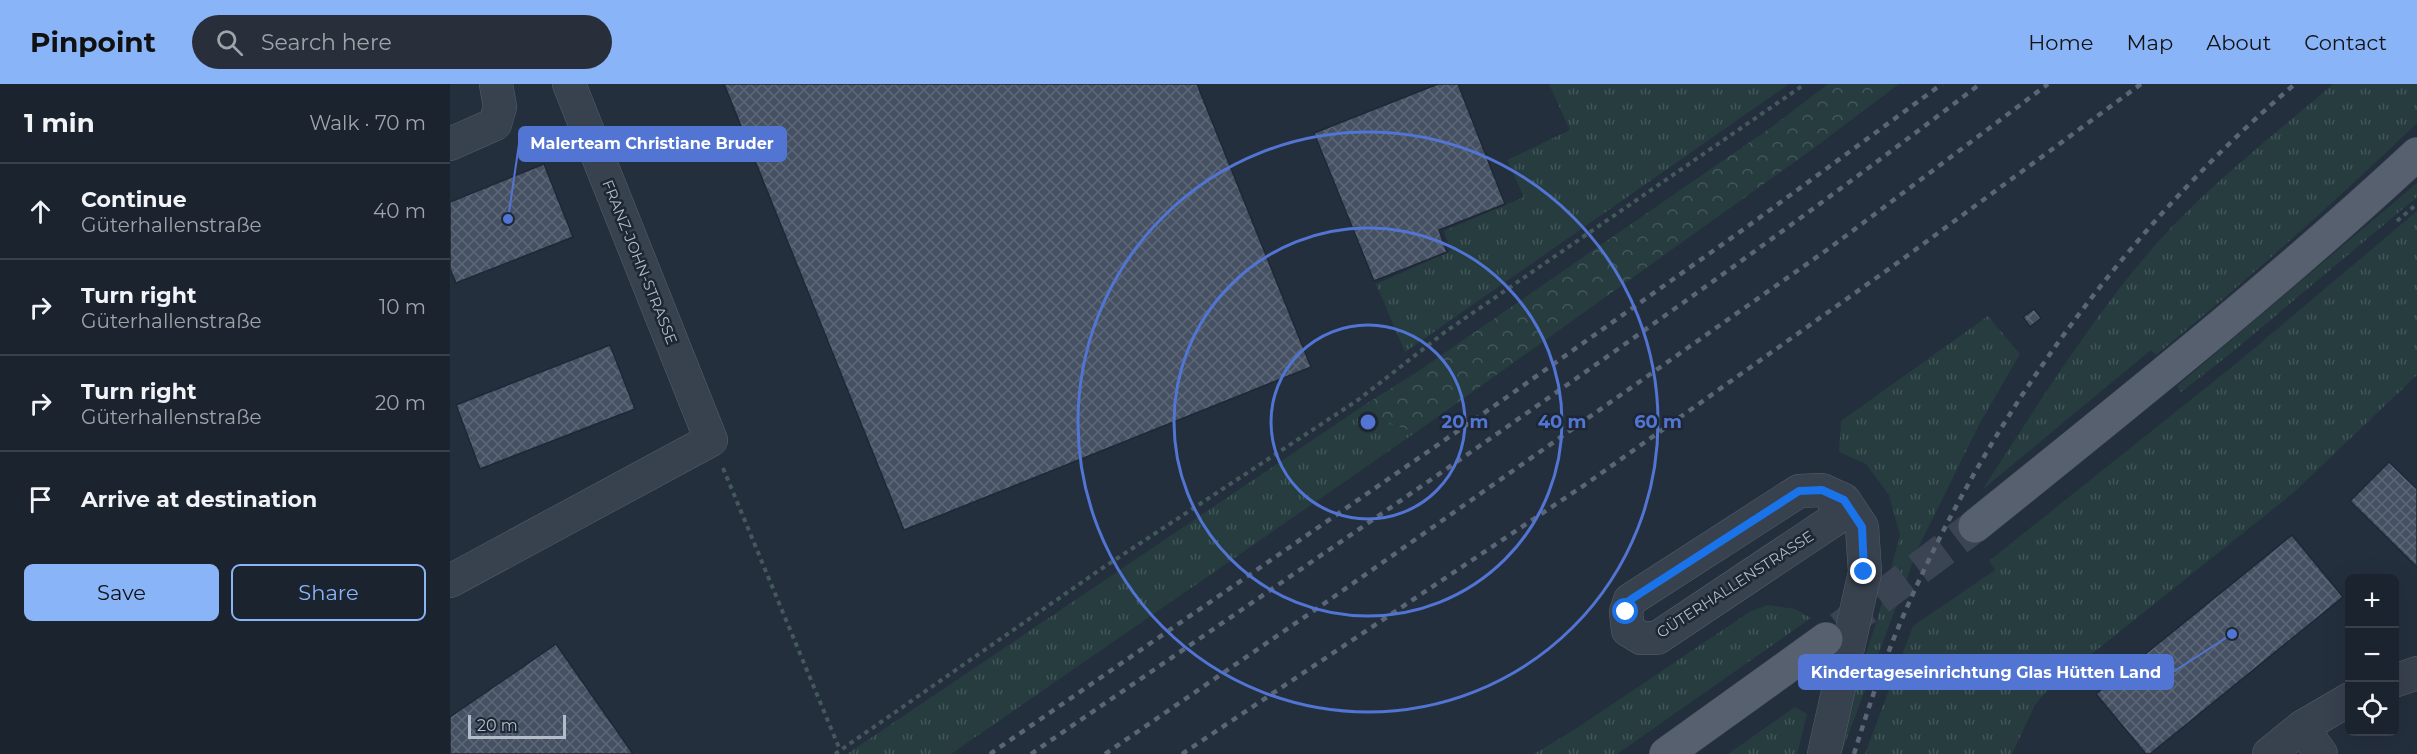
<!DOCTYPE html>
<meta charset="utf-8">
<style>
body{margin:0;font-family:Montserrat,sans-serif;background:#282f3a;color:#f1f3f6}
.controls{position:absolute;right:18px;bottom:18px;display:grid;overflow:hidden;border-radius:9px;box-shadow:0 6px 24px #0002}
.controls button{width:54px;height:54px;display:grid;place-items:center;padding:0;border:0;border-bottom:2px solid #39404a;background:#1b232e;color:#f1f3f6;font:30px sans-serif}
.scale{position:absolute;left:18px;bottom:15px;width:98px;box-sizing:border-box;padding-left:6px;border:3px solid #b4bcc9;border-top:0;font-size:16px;line-height:21px;white-space:nowrap;color:#b4bcc9;-webkit-text-stroke:4px #1d2633;paint-order:stroke}
.stop{position:absolute;width:18px;height:18px;margin:-14px;border:4px solid #1a73e8;border-radius:50%;background:#fff}
.stop.end{background:#1a73e8;border-color:#fff;box-shadow:0 2px 6px #0008}
.list{margin:0;padding:0;list-style:none}
h2{display:flex;justify-content:space-between;align-items:center;height:78px;margin:0;padding:0 24px;font-size:26px}
h2 small{font-size:20px;font-weight:400;color:#a0a4aa}
.list li{display:grid;grid-template-columns:39px 1fr auto;gap:18px;align-items:center;box-sizing:border-box;height:96px;padding:0 24px;border-top:2px solid #39404a}
.list b{display:block;font-size:22px;white-space:nowrap}
.list p{margin:0;font-size:20px;white-space:nowrap;color:#a0a4aa}
.list em{font-size:20px;font-style:normal;color:#a0a4aa}
.actions{display:flex;gap:12px;padding:18px 24px}
.actions a{flex:1;padding:14px 0;border:2px solid #8ab4f8;border-radius:9px;text-align:center;font-size:21px;color:#8ab4f8}
.actions .main{background:#8ab4f8;color:#111}
.icon{flex:none;width:33px;height:33px;fill:none;stroke:currentColor;stroke-width:2;stroke-linecap:round;stroke-linejoin:round}
.map{position:relative;flex:none;width:1967px;height:670px;overflow:hidden}
header{display:flex;align-items:center;gap:36px;box-sizing:border-box;height:84px;padding:0 30px;background:#8ab4f8;color:#111}
header strong{font-size:28px}
nav{display:flex;gap:33px;margin-inline-start:auto;font-size:21px}
.search{width:420px;height:54px;background:#282f3a;display:flex;align-items:center;gap:15px;box-sizing:border-box;padding:0 21px;border-radius:33px;color:#a0a4aa;font-size:22px}
main{display:flex}
aside{flex:1;background:#1b232e}
.map>svg:first-child{display:block}
.grass{fill:url(#grass-tufts)}
.forest{fill:url(#forest-crowns)}
.building{fill:url(#building-cross-hatch);stroke:#1f2835;stroke-width:1.5}
.lines{fill:none;stroke-linecap:round;stroke-linejoin:round}
.major-tunnel{stroke:#3a4453;stroke-width:33;stroke-dasharray:33 16;stroke-linecap:butt}
.minor-casing{stroke:#565f6c;stroke-width:34}
.major-casing{stroke:#414a57;stroke-width:34}
.path{stroke:#44595c;stroke-width:4;stroke-dasharray:4.5 4.5;stroke-linecap:butt}
.minor{stroke:#38414e;stroke-width:33}
.major{stroke:#56606e;stroke-width:33}
.rail{stroke:#5a6575;stroke-width:4.5;stroke-dasharray:6 6;stroke-linecap:butt}
.route{stroke:#1a73e8;stroke-width:8}
.ring{fill:none;stroke:#5274d3;stroke-width:3}
.labels{text-anchor:middle;dominant-baseline:central;stroke-width:5;stroke-linejoin:round;paint-order:stroke}
.street-label{font-size:15px;fill:#b4bcc9;stroke:#1d2633}
.centre{fill:#5274d3;stroke:#1d2633;stroke-width:3}
.ring-label{font-size:18px;text-anchor:middle;font-weight:bold;fill:#5274d3;stroke:#1d2633;stroke-width:5;stroke-linejoin:round;paint-order:stroke}
.leader{fill:none;stroke:#5274d3;stroke-width:2}
.callout-dot{fill:#5274d3;stroke:#1d2633;stroke-width:2}
.callout{fill:#5274d3;stroke:#5274d3;stroke-width:2}
.callout-label{font-size:16px;text-anchor:middle;font-weight:bold;fill:#fff}
</style>
<header>
<strong>Pinpoint</strong>
<div class="search"><svg class="icon" aria-label="search" viewBox="0 0 24 24"><circle cx="10" cy="10" r="6"/><path d="M15 15l6 6"/></svg>Search here</div>
<nav><a>Home</a><a>Map</a><a>About</a><a>Contact</a></nav>
</header>
<main>
<aside>
<h2>1 min<small>Walk · 70 m</small></h2>
<ul class="list">
<li><svg class="icon" aria-label="ahead" viewBox="0 0 24 24"><path d="M12 20V5M6 11l6-6 6 6"/></svg><div><b>Continue</b><p>Güterhallenstraße</p></div><em>40 m</em></li>
<li><svg class="icon" aria-label="right" viewBox="0 0 24 24"><path d="M7 20v-9h11M14 6l5 5-5 5"/></svg><div><b>Turn right</b><p>Güterhallenstraße</p></div><em>10 m</em></li>
<li><svg class="icon" aria-label="right" viewBox="0 0 24 24"><path d="M7 20v-9h11M14 6l5 5-5 5"/></svg><div><b>Turn right</b><p>Güterhallenstraße</p></div><em>20 m</em></li>
<li><svg class="icon" aria-label="arrive" viewBox="0 0 24 24"><path d="M6 21V4h12l-3 4 3 4H6"/></svg><div><b>Arrive at destination</b></div></li>
</ul>
<div class="actions"><a class="main">Save</a><a>Share</a></div>
</aside>
<div class="map">
<svg width="1967" height="670" viewBox="0 0 1967 670">
<defs>
<pattern id="grass-tufts" width="24" height="20" patternUnits="userSpaceOnUse" patternTransform="scale(1.5)"><rect width="24" height="20" fill="#263c3f"/><path d="M3 7l-1-3M5 7V3M7 7l1-3M15 17l-1-3M17 17v-4M19 17l1-3" fill="none" stroke="#435659"/></pattern>
<pattern id="forest-crowns" width="20" height="18" patternUnits="userSpaceOnUse" patternTransform="scale(1.5)"><rect width="20" height="18" fill="#263c3f"/><path d="M2 6a3 3 0 1 1 6 0M12 15a3 3 0 1 1 6 0" fill="none" stroke="#435659"/></pattern>
<pattern id="building-cross-hatch" width="8" height="8" patternUnits="userSpaceOnUse" patternTransform="scale(1.5)"><rect width="8" height="8" fill="#455162"/><path d="M0 0l8 8M0 8l8-8" fill="none" stroke="#5d6877"/></pattern>
</defs>
<rect width="100%" height="100%" fill="#242f3e"/>
<path class="grass" d="M1099 0H1339L955 268 926 200 1001 167 994 147 1074 113 1057 76 1120 46Z
M1883 0H1967V39C1883 120 1796 197 1706 271L1701 266 1532 406C1587 323 1642 232 1708 158 1760 100 1824 51 1883 0Z
M1967 99V113L1781 269 1731 308 1727 302Z
M1967 127V291L1842 410 1599 604 1585 621 1562 670H1415L1463 542 1545 486 1539 477 1788 278Z
M1538 232 1570 270 1531 337 1469 462 1391 670 1392 642 1427 536 1450 451 1439 411 1416 380 1389 368 1391 337Z
M916 320 922 331 965 349 501 670H397Z
M1318 521 1345 525 1361 534 1167 670H1084L1124 646 1301 527Z
M1345 623 1357 630 1347 670H1278Z"/>
<path class="forest" d="M1378 0H1449L1364 64 965 349 922 331 916 320 967 288 1323 42Z"/>
<path class="building" d="M274 0H747L861 283 454 446Z
M988 0H1008L1055 120 989 146 997 168 924 197 864 49Z
M94 80 123 153 6 199 0 185V118Z
M1584 225 1591 234 1580 243 1573 233Z
M160 261 185 325 30 385 6 321Z
M1939 378 1967 405V483L1900 417Z
M1842 451 1893 513 1700 670H1696L1646 610Z
M106 560 183 670H0V633Z"/>
<g class="lines">
<path class="major-tunnel" d="M1390 544 1525 442"/>
<g class="minor-casing">
<path id="minor" d="M0 60 45 40 50 23 46 0
M0 497 261 356 119 0
M1944 597 1967 589
M1852 643 1871 670
M1374 670 1415 488 1412 443 1394 416 1372 406 1349 407 1180 516 1176 528 1178 546 1191 554H1207L1385 435V412
M1819 670 1852 643 1900 615"/>
</g>
<g class="major-casing">
<path id="major" d="M1525 442C1675 321 1826 201 1967 70
M1216 670 1376 555"/>
</g>
<path class="path" d="M1947 137 1967 120
M273 384 390 666
M385 670 651 485 908 316 995 248 1355 0"/>
<use href="#minor" class="minor"/>
<use href="#major" class="major"/>
<path class="rail" d="M540 670 1057 313 1294 145 1492 0
M581 670C900 451 1222 235 1530 0
M655 670 875 519 1381 163 1598 0
M732 670 1136 400 1450 177 1691 0
M1404 670C1416 631 1429 592 1444 554 1530 344 1672 147 1845 0"/>
</g>
<g class="lines">
<path class="route" d="M1176 528 1180 516 1349 407 1372 406 1394 416 1412 443 1414 488"/>
</g>
<g class="ring">
<circle cx="918" cy="338" r="97"/>
<circle cx="918" cy="338" r="194"/>
<circle cx="918" cy="338" r="290"/>
</g>
<g class="labels">
<g class="street-label">
<text transform="translate(190 178) rotate(68)">FRANZ-JOHN-STRASSE</text>
<text transform="translate(1285 500) rotate(-33)">GÜTERHALLENSTRASSE</text>
</g>
</g>
<circle cx="918" cy="338" r="9" class="centre"/>
<g class="ring-label">
<text x="1015" y="344">20 m</text>
<text x="1112" y="344">40 m</text>
<text x="1208" y="344">60 m</text>
</g>
<path class="leader" d="M58 135L69 60M1782 550L1723 588"/>
<g class="callout-dot">
<circle cx="58" cy="135" r="6"/>
<circle cx="1782" cy="550" r="6"/>
</g>
<g class="callout">
<rect x="69" y="43" width="267" height="34" rx="6"/>
<rect x="1349" y="571" width="374" height="34" rx="6"/>
</g>
<g class="callout-label">
<text x="202" y="65">Malerteam Christiane Bruder</text>
<text x="1536" y="594">Kindertageseinrichtung Glas Hütten Land</text>
</g>
</svg>
<div class="controls">
<button>+</button>
<button>−</button>
<button><svg class="icon" aria-label="locate" viewBox="0 0 24 24"><circle cx="12" cy="12" r="6"/><path d="M12 2v4M12 18v4M2 12h4M18 12h4"/></svg></button>
</div>
<div class="scale">20 m</div>
<div class="stop" style="left:1176px;top:528px"></div>
<div class="stop end" style="left:1414px;top:488px"></div>
</div>
</main>
